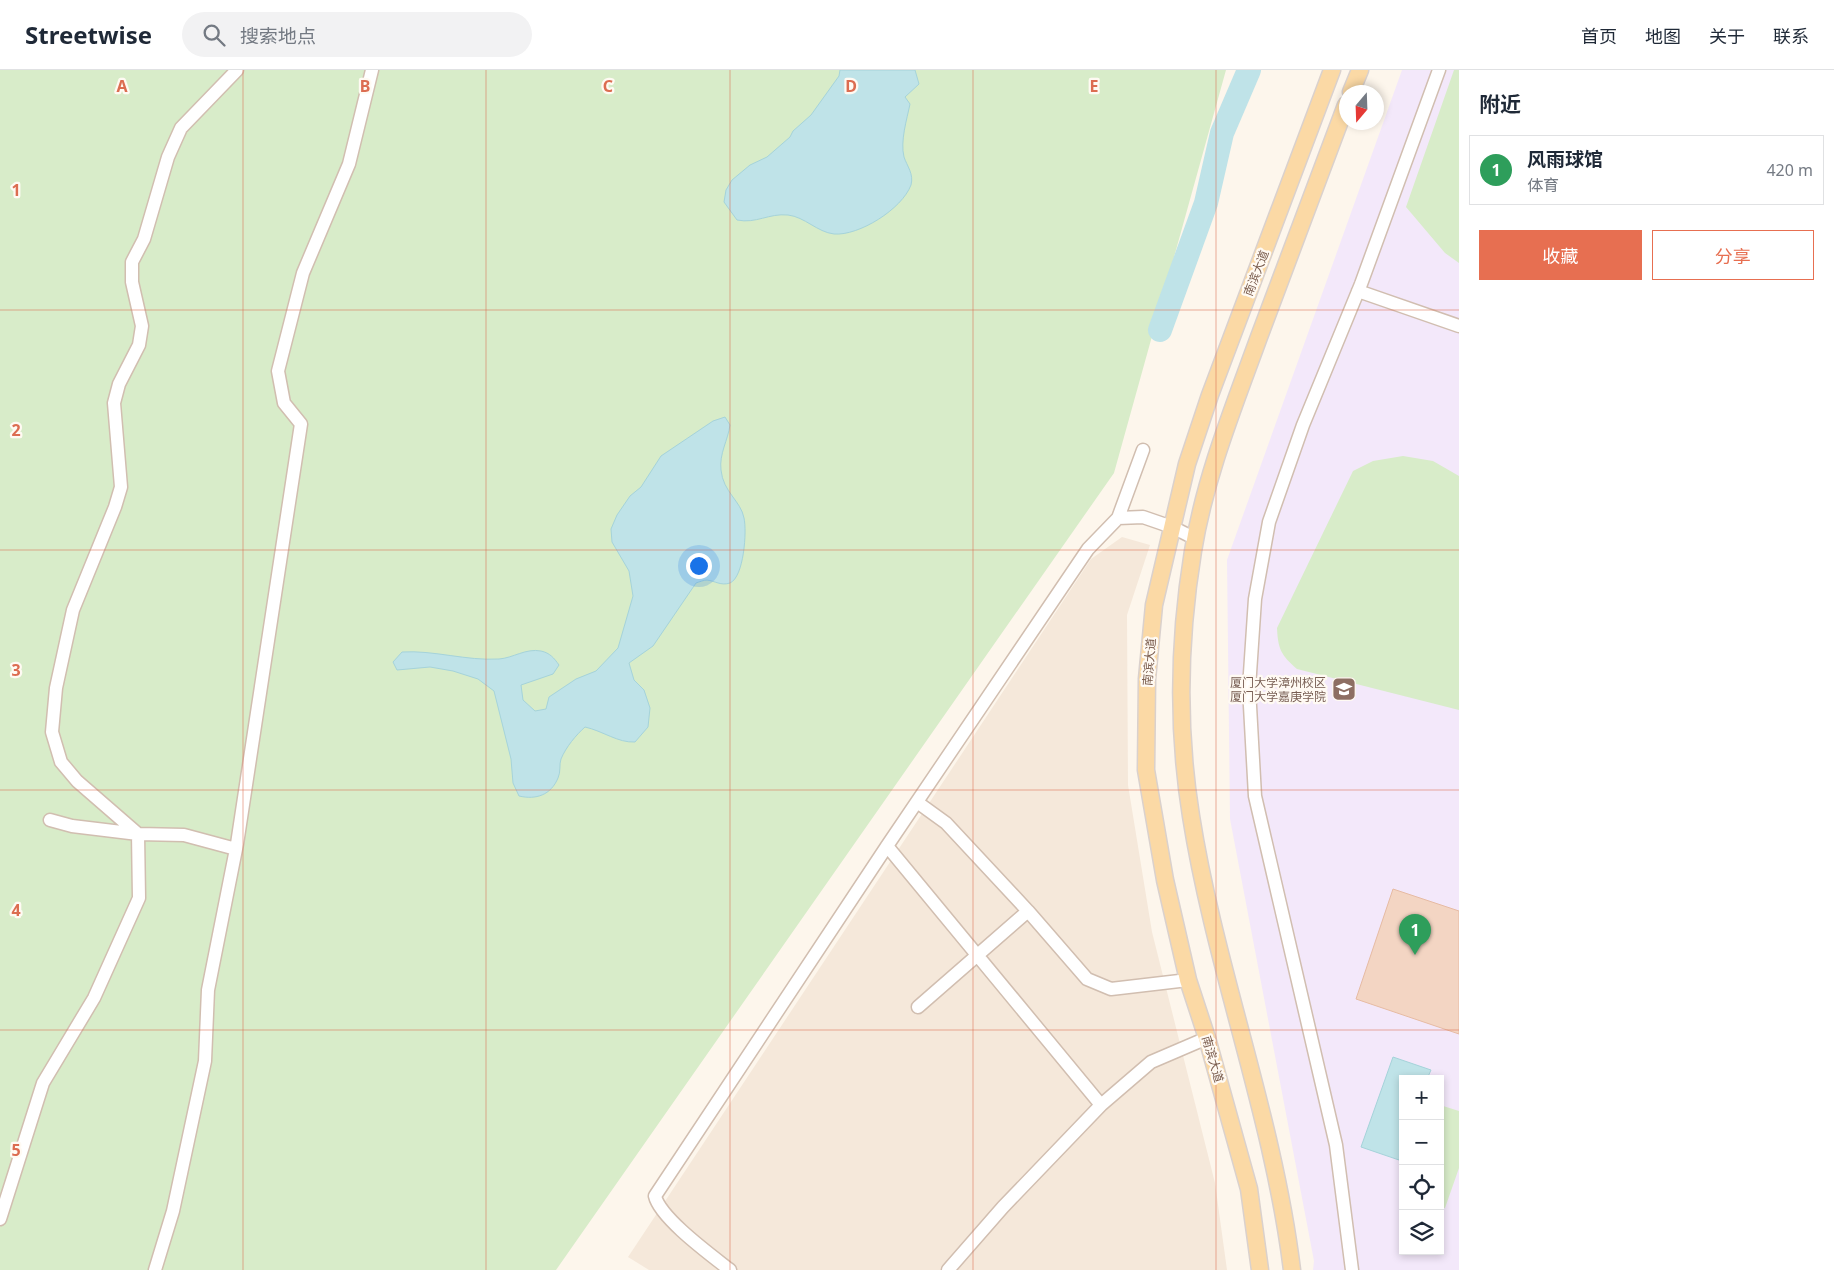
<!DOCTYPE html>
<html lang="zh">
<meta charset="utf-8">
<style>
body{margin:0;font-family:"Noto Sans","Noto Sans SC",sans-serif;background:#f2f2f3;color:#1f2937}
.controls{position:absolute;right:15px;bottom:15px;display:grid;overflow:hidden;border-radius:0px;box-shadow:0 2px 8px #0003}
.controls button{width:45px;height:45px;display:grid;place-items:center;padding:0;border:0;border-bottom:1px solid #e0e1e3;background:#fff;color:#1f2937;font:25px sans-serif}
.compass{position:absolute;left:1339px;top:15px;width:45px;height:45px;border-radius:50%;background:#fff;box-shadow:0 2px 8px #0003;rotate:199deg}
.you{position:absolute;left:698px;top:495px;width:18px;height:18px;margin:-12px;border:4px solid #fff;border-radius:50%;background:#1a73e8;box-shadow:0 0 0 8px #1a73e833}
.badge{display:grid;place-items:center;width:32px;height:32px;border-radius:50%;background:#e76f51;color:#fff;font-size:16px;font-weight:700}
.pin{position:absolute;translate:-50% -41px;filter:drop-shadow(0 1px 2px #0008)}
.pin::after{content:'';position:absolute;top:26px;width:18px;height:15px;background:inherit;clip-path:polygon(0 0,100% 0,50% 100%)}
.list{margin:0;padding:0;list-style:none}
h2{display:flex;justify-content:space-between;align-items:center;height:65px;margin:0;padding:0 20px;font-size:21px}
h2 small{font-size:16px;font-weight:400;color:#747a83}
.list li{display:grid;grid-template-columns:32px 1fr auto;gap:15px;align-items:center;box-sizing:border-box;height:70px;margin:0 10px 10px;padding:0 10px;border:1px solid #e0e1e3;border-radius:0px}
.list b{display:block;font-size:19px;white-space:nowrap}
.list p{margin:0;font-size:16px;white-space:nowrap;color:#747a83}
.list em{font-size:16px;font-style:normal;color:#747a83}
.actions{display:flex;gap:10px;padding:15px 20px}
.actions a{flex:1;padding:11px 0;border:1px solid #e76f51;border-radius:0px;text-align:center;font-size:18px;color:#e76f51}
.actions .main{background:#e76f51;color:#fff}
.icon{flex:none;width:28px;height:28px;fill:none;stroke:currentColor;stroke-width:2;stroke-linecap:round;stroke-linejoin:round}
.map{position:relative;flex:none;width:1459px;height:1200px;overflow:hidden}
header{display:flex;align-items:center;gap:30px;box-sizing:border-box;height:70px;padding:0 25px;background:#fff;border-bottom:1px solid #e0e1e3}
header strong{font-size:24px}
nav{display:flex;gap:28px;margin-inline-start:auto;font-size:18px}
.search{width:350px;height:45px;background:#f2f2f3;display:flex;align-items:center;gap:12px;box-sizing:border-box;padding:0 18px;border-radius:28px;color:#747a83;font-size:19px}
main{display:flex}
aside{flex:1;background:#fff}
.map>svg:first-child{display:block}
.residential{fill:#f5e8da}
.education{fill:#f3e8fa;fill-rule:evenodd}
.green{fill:#d8ecc9}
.water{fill:#bfe3e8;stroke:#a5d3da}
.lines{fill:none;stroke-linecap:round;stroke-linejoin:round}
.river{stroke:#bfe3e8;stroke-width:24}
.building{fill:#f3d5c3;stroke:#e6bba3}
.minor-casing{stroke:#d1beb0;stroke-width:15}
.major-casing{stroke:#dad1cd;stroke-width:19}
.minor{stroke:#fff;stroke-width:12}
.major{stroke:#fbd9a5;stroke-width:16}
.grid{fill:none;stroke:#dc6d51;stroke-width:1;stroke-opacity:0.55}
.labels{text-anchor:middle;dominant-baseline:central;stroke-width:4.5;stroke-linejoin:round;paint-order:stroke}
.street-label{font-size:12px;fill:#7a5c4d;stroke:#fffaf3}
.education-label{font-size:12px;fill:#785e54;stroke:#fffaf3;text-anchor:end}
.grid-label{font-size:16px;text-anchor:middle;font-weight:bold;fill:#dc6d51;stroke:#fffaf3;stroke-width:4.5;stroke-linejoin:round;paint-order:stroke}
</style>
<header>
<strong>Streetwise</strong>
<div class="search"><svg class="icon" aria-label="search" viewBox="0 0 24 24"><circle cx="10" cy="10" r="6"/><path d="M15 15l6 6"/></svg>搜索地点</div>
<nav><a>首页</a><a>地图</a><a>关于</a><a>联系</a></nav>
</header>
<main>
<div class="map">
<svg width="1459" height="1200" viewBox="0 0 1459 1200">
<rect width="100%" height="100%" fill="#fdf6ec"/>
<path class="residential" d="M1122 467 1150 475 1127 545 1128 715 1152 862 1215 1113 1227 1200H649L628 1187 1091 489Z"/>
<path class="education" d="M1402 0H1459V1200H1313L1314 1191 1230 749 1227 490ZM1403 1009H1440V1181H1403Z"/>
<path class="green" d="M0 0H1226L1114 403 556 1200H0Z
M1454 0H1459V193L1445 183 1406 137Z
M1403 386 1433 391 1459 406V640L1297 599C1281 585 1278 579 1277 558L1353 401 1373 391Z
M1440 1035 1459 1041V1098L1445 1138 1440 1137Z"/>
<path class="water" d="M840 0H915L919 14 905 27 910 34C907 49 900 71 904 87 907 96 914 104 911 115 902 139 859 166 834 164 817 162 805 147 788 145 769 143 756 154 737 150L724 132 726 120 732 110 750 95 767 87 790 67 793 61 811 45 839 6Z
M725 347 730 355C728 370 719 384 721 400 723 422 741 431 744 448 747 461 744 507 730 513 721 516 715 511 707 510 704 510 699 512 696 513L653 576 629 593 634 610 644 620 650 638 648 657 635 672C618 673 603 661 585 657 576 665 566 677 561 689 559 694 561 702 558 708 551 725 536 730 519 726L513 713 511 689 494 621 478 609 453 601 430 597 397 600 393 592 402 582C434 580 466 591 499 589 513 588 526 578 541 581 550 583 554 588 559 595L553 604 521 615 523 630 535 641 546 639 549 627 576 609 596 601 618 578 633 526 629 501 612 472 611 459 617 445 630 426 641 417 661 386 713 351Z
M1393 987 1431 1000 1427 1009H1403V1078L1399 1090 1361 1077Z"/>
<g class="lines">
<path class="river" d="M1160 260 1206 133 1222 63 1249 0"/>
</g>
<path class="building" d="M1393 819 1459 841V964L1356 929Z"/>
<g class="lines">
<g class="minor-casing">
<path id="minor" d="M1358 221 1459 256
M1118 448 1143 380
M917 732 946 753 1028 841 1087 909 1111 919 1188 910
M50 750 72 756 138 764 184 765 236 779
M887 776 1101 1035
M918 937 1028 841
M0 1149 43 1013 94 928 139 828 138 764 77 711 61 692 52 662 56 618 73 540 115 437 121 417 114 333 119 314 139 275 142 256 132 212V192L144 169 168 87 181 58 237 0
M155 1200 173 1141 205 991 208 920 237 774 301 354 284 333 278 301 303 203 349 94 372 0
M730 1200C711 1185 660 1148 655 1126L887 776 1088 479 1118 448 1143 447 1172 457 1196 469
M948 1200 1003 1137 1101 1035 1151 992 1207 968
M1352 1200 1336 1075 1255 726 1249 618 1255 529 1269 452 1303 355 1361 214 1439 0"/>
</g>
<g class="major-casing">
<path id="major" d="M1351 22 1360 0
M1260 1200 1249 1119 1207 968 1188 910 1165 810 1146 700 1147 609 1154 535 1187 394 1210 325 1332 0
M1292 1200C1273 1045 1215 899 1191 746 1177 659 1179 567 1193 481 1205 407 1234 336 1259 267 1288 190 1317 112 1346 35"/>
</g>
<use href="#minor" class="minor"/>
<use href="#major" class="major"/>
</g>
<path class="grid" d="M243 0V1200M486 0V1200M730 0V1200M973 0V1200M1216 0V1200M0 240H1459M0 480H1459M0 720H1459M0 960H1459"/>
<defs>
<g id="university-square" transform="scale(1.25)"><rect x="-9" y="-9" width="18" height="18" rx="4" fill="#8d6e63" stroke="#fffaf3"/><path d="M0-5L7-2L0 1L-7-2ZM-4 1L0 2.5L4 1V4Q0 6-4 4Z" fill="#fff"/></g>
</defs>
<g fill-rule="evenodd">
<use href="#university-square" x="1344" y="619"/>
</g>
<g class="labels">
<g class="street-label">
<text transform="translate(1256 203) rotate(-69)">南滨大道</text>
<text transform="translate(1149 592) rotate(-85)">南滨大道</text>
<text transform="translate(1213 989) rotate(74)">南滨大道</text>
</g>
<g class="education-label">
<text x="1326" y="612">厦门大学漳州校区<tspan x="1326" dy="14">厦门大学嘉庚学院</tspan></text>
</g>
</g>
<g class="grid-label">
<text x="122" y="22">A</text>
<text x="365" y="22">B</text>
<text x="608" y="22">C</text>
<text x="851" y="22">D</text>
<text x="1094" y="22">E</text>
<text x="16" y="126">1</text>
<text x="16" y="366">2</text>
<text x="16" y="606">3</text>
<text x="16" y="846">4</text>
<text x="16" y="1086">5</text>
</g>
</svg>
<div class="controls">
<button>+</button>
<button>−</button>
<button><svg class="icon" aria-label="locate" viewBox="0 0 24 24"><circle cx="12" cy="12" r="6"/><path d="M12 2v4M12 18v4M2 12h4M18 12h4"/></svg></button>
<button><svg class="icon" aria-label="layers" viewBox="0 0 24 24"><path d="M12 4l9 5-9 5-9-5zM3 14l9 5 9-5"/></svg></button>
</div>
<svg class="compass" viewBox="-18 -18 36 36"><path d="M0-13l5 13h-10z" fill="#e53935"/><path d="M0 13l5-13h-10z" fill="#747a83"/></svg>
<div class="you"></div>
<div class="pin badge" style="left:1415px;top:885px;background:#2e9e5b">1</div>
</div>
<aside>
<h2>附近<small></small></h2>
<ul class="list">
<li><span class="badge" style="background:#2e9e5b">1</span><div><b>风雨球馆</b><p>体育</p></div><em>420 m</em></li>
</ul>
<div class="actions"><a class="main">收藏</a><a>分享</a></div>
</aside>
</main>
